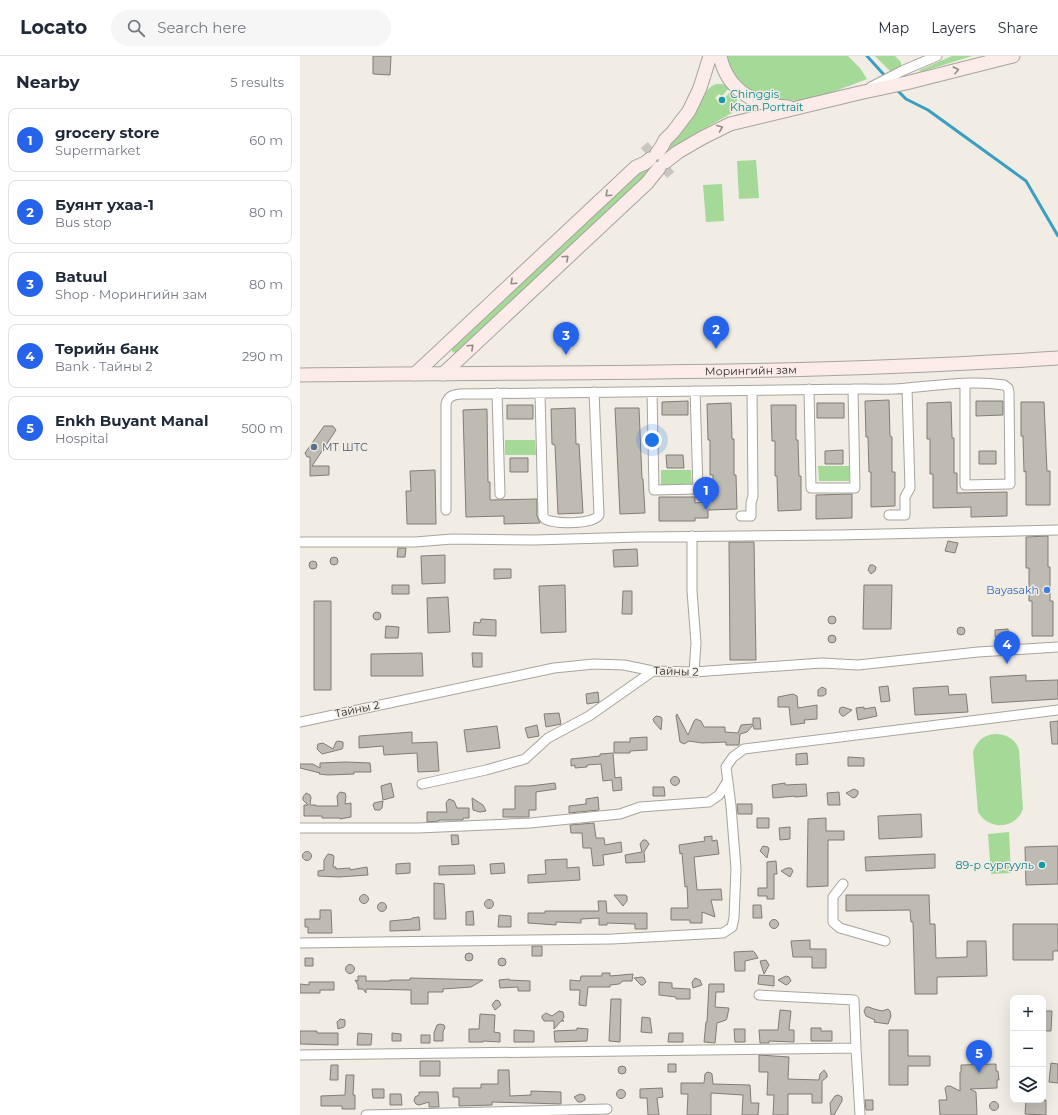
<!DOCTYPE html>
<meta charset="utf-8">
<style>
body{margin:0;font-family:Montserrat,sans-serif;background:#f6f6f7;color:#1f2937}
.controls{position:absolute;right:12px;bottom:12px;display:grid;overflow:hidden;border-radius:8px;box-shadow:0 4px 16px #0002}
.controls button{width:36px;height:36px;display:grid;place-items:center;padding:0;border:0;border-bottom:1px solid #e0e1e3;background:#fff;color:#1f2937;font:20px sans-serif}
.you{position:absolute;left:352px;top:384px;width:14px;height:14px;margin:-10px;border:3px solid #fff;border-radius:50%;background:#1a73e8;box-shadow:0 0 0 6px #1a73e833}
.badge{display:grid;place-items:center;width:26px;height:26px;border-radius:50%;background:#2563eb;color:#fff;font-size:13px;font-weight:700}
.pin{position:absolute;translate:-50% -33px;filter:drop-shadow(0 1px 2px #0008)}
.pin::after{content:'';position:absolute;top:21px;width:14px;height:12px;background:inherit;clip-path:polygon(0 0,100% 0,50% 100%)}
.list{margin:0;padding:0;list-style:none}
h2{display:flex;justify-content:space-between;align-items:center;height:52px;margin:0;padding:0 16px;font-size:17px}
h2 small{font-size:13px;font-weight:400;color:#747a83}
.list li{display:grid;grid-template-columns:26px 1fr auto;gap:12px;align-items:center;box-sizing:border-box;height:64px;margin:0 8px 8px;padding:0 8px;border:1px solid #e0e1e3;border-radius:8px}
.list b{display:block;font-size:15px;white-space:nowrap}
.list p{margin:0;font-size:13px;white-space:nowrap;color:#747a83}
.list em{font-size:13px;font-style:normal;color:#747a83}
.icon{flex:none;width:22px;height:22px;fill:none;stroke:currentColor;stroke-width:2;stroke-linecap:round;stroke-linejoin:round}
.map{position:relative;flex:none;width:758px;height:1059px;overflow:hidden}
header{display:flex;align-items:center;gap:24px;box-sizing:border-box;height:56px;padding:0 20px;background:#fff;border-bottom:1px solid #e0e1e3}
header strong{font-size:19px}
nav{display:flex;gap:22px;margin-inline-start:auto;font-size:14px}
.search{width:280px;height:36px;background:#f6f6f7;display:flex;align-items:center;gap:10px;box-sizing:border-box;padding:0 14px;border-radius:22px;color:#747a83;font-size:15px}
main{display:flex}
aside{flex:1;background:#fff}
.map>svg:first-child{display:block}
.green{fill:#a4d998}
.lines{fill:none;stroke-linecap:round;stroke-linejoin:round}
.stream{stroke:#399ec0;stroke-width:3}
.building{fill:#bebbb3;stroke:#807d75}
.secondary-tunnel{stroke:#c9c6bf;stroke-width:13;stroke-dasharray:13 6;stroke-linecap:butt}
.street-casing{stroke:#a7a49c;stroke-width:11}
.secondary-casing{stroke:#a7a49c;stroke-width:15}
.street{stroke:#fff;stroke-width:9}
.secondary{stroke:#fbebe9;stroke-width:13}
.oneway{stroke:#938a88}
.culture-dot{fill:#0f9aa8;stroke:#f1ede5;stroke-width:1.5}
.service-dot{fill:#5c6f8a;stroke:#f1ede5;stroke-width:1.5}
.shop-dot{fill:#3f7fe0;stroke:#f1ede5;stroke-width:1.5}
.labels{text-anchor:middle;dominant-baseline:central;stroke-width:3;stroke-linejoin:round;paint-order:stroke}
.culture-label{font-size:11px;fill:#0d838f;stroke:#f1ede5;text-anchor:start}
.street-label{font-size:11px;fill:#2b2926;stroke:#f1ede5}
.service-label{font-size:11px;fill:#4e5e75;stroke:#f1ede5;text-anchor:start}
.shop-label{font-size:11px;fill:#366cbe;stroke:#f1ede5;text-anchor:end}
</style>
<header>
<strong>Locato</strong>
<div class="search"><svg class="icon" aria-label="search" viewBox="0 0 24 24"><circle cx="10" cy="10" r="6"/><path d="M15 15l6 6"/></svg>Search here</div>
<nav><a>Map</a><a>Layers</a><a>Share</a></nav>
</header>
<main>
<aside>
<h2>Nearby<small>5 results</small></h2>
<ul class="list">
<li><span class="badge">1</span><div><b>grocery store</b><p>Supermarket</p></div><em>60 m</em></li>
<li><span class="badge">2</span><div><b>Буянт ухаа-1</b><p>Bus stop</p></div><em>80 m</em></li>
<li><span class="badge">3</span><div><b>Batuul</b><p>Shop · Морингийн зам</p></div><em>80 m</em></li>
<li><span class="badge">4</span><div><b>Төрийн банк</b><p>Bank · Тайны 2</p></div><em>290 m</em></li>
<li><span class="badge">5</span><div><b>Enkh Buyant Manal</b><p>Hospital</p></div><em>500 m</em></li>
</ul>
</aside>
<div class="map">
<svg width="758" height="1059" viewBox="0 0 758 1059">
<rect width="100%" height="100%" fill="#f1ede5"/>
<path class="green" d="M425 0H548L560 12 567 23C530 37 479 60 445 31 442 28 438 26 435 23 431 17 428 7 425 0Z
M575 0H595L601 6V10L591 16Z
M652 0H672L621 16 619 15 620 14Z
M417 28H422L430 31 422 40 419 38 415 42 423 49 427 45 425 42 432 33 436 39 437 43V49L432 57 389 81 364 102 360 98C377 82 390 67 401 46 405 38 408 30 417 28Z
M456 104 459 142 439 143 437 105Z
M351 105 355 111 156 297 152 296V291Z
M422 128 424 165 406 166 403 129Z
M205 384H235L236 399H205Z
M518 410H549V425H519Z
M361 414H391L392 429H361Z
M695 678C706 678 716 683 719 694L723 753C716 773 689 775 678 756L673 696C677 685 683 679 695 678Z
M709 776 711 817 691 818 688 778Z"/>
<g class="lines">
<path class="stream" d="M567 0 586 21
M596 33 606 43 628 54 726 125 758 180"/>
</g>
<path class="building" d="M73 0H91L90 19 73 18Z
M589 344 590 380 592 381V416H595V450L571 451V416H569L568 381H566L565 345Z
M388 345V359H362V346Z
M676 345H703V359L676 360Z
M651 346 652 382H654V417H657V437L707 436V460L671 461V451L633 452V418H630V383H627V347Z
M721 346H744L747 415H750V449H726V415L724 416 723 380H721Z
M431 347 432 383H434V419H436L437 453 408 454V462H395V465H359V441H395V447L413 445V419H410V384H408L407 348Z
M517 347H544V362H517Z
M207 349H233V363H207Z
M471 349H496V384H498L499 420H501V454L478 455 477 420H475V385H472Z
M275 352 276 388H279L283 457 258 458 255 389 252 388 251 353Z
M315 352H339L342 423H343L345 457 320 458Z
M187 353 188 426H190V444L237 443V460L240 467 204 468V460L166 461 163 354Z
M24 370H33L36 374 12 410H29V419L10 420V401H7L5 397Z
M543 394V408H525V395Z
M679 395H696V408H679Z
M366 399H383L384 412H367Z
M210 402H228V416H210Z
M135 414 136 468H107L106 435H111L110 415Z
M552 438V462L516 463V439Z
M748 480V511H750V545H753V580H732V545H729V512H726V481Z
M648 485 658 487 655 497 645 495Z
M429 486H454L456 604H430Z
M98 492H106L105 501H97Z
M337 493 338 510 314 511 313 494Z
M145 499V527L122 528 121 500Z
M30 505a4 4 0 1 1 8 0a4 4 0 1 1-8 0Z
M9 509a4 4 0 1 1 8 0a4 4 0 1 1-8 0Z
M570 509H573L576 511 575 515 571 518 568 514Z
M194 513H211V522L194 523Z
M92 529H109V538H92Z
M265 529 266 576 241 577 239 530Z
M564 529H592L591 573H563Z
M323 535H332V558H322Z
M148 541 150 576 128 577 127 542Z
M14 545H31V634H14Z
M73 560a4 4 0 1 1 8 0a4 4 0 1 1-8 0Z
M528 564a4 4 0 1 1 8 0a4 4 0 1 1-8 0Z
M181 563 196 564V580L173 579 174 566 180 567Z
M86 570 99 571 98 582H85Z
M657 575a4 4 0 1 1 8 0a4 4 0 1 1-8 0Z
M708 573 709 581H695V574Z
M528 583a4 4 0 1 1 8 0a4 4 0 1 1-8 0Z
M122 597 123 620H71V598Z
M172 597H182V611H173Z
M726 619V625L758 624V643L692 647 690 621Z
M588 630 590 645 581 646 579 631Z
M648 630 649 639 666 638 668 656 615 659 613 632Z
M522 631 526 633V638L523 640H518V634Z
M298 636 299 646 287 648 286 638Z
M493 638 497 640 498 652 517 649V663L504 664 505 667 491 669 489 651H478V641Z
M543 651 552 654 544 660H542L539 656 540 652Z
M564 651V653L575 651 577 660 558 664 556 652Z
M259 657 261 668 246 671 244 658Z
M377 658 388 679 394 665 396 663 401 665 404 671H425V676L438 677 441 669 453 668V662H460L461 673H454L453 669 447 676 440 678 439 689H426V686L402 687 389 685 384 688 380 686 376 659Z
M356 660 361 661 362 663 361 674 354 666 353 663Z
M758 665V688H752L750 666Z
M237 669 239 680 228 682 225 672Z
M197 670 200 692 167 696 164 674Z
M112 676V687L137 686 139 715 118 716 117 697 84 699 83 690 59 692V680Z
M347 681V694L330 695V697H314V686H330V682Z
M38 685 43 686V691L42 693 22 698 17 693 18 688 23 687 33 693 36 686Z
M313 697 315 722 321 721 322 734 313 735 312 724 303 725 301 708 287 709V711L275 712V709L271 710V703L300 700V698Z
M507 697 508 708 496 709V698Z
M548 701 564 702V710H548Z
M46 706 70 707 71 716H54V718L28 719 19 718 20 717 0 712V708H13L20 712V707Z
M370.5 725a4.5 4.5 0 1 1 9 0a4.5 4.5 0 1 1-9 0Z
M91 727 94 741 83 744 81 730Z
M255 727 256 733 236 736V754H229V761H203V753H215V730H230Z
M485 727V729L506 728 507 740 495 741V740L473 742 472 729Z
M353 731H364L365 740H353Z
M554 733 558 735V738L556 741 553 742 546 737Z
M40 736 45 737 46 740 45 748 51 747V761L40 763V762H22V760H4V749H8L3 744V741L6 737 10 739 11 741 10 749H16V750H38L37 740Z
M539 736 540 749H528L527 737Z
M298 741 299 754 269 757V750L286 748V743Z
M172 742 183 749 186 755 180 756 173 754Z
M149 743 154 745 157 752H169V762H163V764H139V765L127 766V756H147L146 747Z
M83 745 82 752 80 754H75L73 749 74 747Z
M437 748H452V758H438Z
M621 758 622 781 579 783 578 760Z
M457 762H469V772H457Z
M526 762V775H544V784H528V830L507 831 508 763Z
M294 767 296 782H304L305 789 321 786 322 796 303 799 304 809 293 810 291 792H283L282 777H271L270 769Z
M490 771V783L480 784 479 772Z
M151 779H158L159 788 152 789Z
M412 780V785L417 784 419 798 394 801 397 834 421 833 422 844H411L415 861 402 856V867H390V864H371V852H388L387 830 385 831 382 797 380 798 379 789 405 785 404 781Z
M343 784H346L349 788 344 796 345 806 326 807 325 799 342 796 340 788Z
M463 790 468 791 469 793 467 802 460 795Z
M758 790V828L726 829 725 791Z
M2.5 800a4.5 4.5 0 1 1 9 0a4.5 4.5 0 1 1-9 0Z
M28 798 33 799 34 801 33 811H36V813L50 812V814L67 811 68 819 39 821 18 820V815L24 814V804Z
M635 798V812L566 815 565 801Z
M267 803V812L279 811 280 824 228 827V819L246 818 245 804Z
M476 805 477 818H474V843H467V840H458V832H467V806Z
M110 807V817L96 818V808Z
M204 807 205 817 191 818 190 808Z
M174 809 175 818 139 819V810Z
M487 812H491L493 815 490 821 481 815Z
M134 827 144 828 146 863H134Z
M59.5 843a4.5 4.5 0 1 1 9 0a4.5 4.5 0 1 1-9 0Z
M314 839H325L327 840V845L323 850Z
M546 839H629L630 868H635L636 902 667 901V885H686L687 920 637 921V938H615L613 866H611L610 854 546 855Z
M184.5 848a4.5 4.5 0 1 1 9 0a4.5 4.5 0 1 1-9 0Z
M298 845H306L307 857H347V873H335V868L307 867V869H299V862L281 863V867L256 866V869L228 867V857H245V855H299Z
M77.5 851a4.5 4.5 0 1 1 9 0a4.5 4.5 0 1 1-9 0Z
M453 849H461L462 862H453Z
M20 854H31L32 877H8V871H5V863H20Z
M173 855 174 869H166V856Z
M199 859 211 860V871H198Z
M119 861 120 874 90 875V865L112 863V862Z
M469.5 868a4.5 4.5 0 1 1 9 0a4.5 4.5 0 1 1-9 0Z
M713 868H758V895H753V904H713Z
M510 884V893H526V912H512V901H493L491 885Z
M232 890H242V900H232Z
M453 895 455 897 458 902 445 905V915H435L434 896Z
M165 901a4 4 0 1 1 8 0a4 4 0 1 1-8 0Z
M198 906a4 4 0 1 1 8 0a4 4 0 1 1-8 0Z
M5 902H13V910H5Z
M466 904 469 909 464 918 460 905Z
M45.5 913a4.5 4.5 0 1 1 9 0a4.5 4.5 0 1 1-9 0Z
M302 917H310V920L333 918 332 925H323L319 928 310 929V931H288L286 950 279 949 280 934H270V924L280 925 281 920H302Z
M459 919 474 920V930L458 928Z
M58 920H66V925H90V924H110V922L183 924 171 931 143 933V936H128V948H111V934L66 933V937L63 933H58V929L55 924 58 925Z
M486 920 489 921 491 925 488 928 486 929 478 924Z
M342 921 344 922 346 926 343 929H341L334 922Z
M395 922 400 924 402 929 393 932 392 926Z
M209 923V924L230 925V935H218V931L200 932 199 924Z
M9 926H34V934H20V937H0V928L9 929Z
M359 926 372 927V932L390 933V943H376V941L359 939Z
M409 928H424V936H416L415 951 429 952 427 962 426 964 417 967 415 987 404 986 406 966H407Z
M311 943H321L320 986 309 985Z
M196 944 199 945 201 949 195 954 192 949 194 946Z
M566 951H569L574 953 582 955 588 953 590 955 591 960 588 968 574 966 575 964 566 960 564 955Z
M480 954 491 955 489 974H494V986L469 985V987H460L459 974H478Z
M259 955 263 956 264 961 262 964 264 965H261L254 973V965H244L242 962V960L246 957 252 960Z
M743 955H752L751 975H743Z
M180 958 195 959 194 976 200 977V986L183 985V986H169V973H179Z
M342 961 350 962 352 977 341 976Z
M40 963 45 964V969L44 971 38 973 37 966Z
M140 968 144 969 145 971 143 976V985H134V977L137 969Z
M277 972 288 973 287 985 255 986 254 975 277 974Z
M511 972H521V975H532V985H511Z
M434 973H445V986H435Z
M214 974 234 975V986H214Z
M589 974H608V1000H630V1010H608V1029H589Z
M0 975H17V977H38V989L0 988Z
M58 977 72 978 71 989H57Z
M92 977 101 978V985H92Z
M369 977H383V986H368Z
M121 979H130V987H121Z
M459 999 489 1001 488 1023 519 1024 520 1018 524 1014 527 1018V1021L522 1025V1047H512V1038H488V1059H473L474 1039H467L468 1016H459Z
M120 1005H140V1020H120Z
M751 1007 758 1008V1027L749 1026Z
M368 1008H376V1016H368Z
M696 1008V1015H698L699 1024H697V1032L670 1033 676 1036 677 1059H640L639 1044H647L645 1032 647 1030H650L660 1035V1016H661V1009Z
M31 1009H38V1024H30Z
M318 1014a4 4 0 1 1 8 0a4 4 0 1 1-8 0Z
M198 1014H209L210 1040 231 1039V1035L261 1036V1048L192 1046V1049L159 1050V1041H153V1032H181V1028H198Z
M407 1016 411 1017 412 1018 413 1028 450 1029 451 1047H459L458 1059H442L443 1039 411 1037V1059H387L388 1038H381V1027H404L405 1018Z
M46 1019H54L53 1039H55V1053H42V1050H21V1040L45 1039Z
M362 1032 363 1041 357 1042 359 1059H348L347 1042H340V1033Z
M72 1033H84V1042H73Z
M316.5 1038a4.5 4.5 0 1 1 9 0a4.5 4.5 0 1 1-9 0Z
M119 1036H138L139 1051H129V1046L119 1049 116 1048 114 1045 115 1041 119 1039Z
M90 1038H101L102 1049H90Z
M280 1038 284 1039 285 1041V1044L281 1046H278L274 1041Z
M538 1039 542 1041V1045L534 1059H531L530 1047 535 1040Z
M565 1044H573V1054H566Z
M726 1044H746V1059L725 1058Z
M689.5 1050a4.5 4.5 0 1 1 9 0a4.5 4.5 0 1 1-9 0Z"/>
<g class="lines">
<path class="secondary-tunnel" d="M345 97 352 91
M363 117 370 111"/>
<g class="street-casing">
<path id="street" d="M571 31 604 14 637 0
M509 333 511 432H555L553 333
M352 336 354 434 398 433 395 335
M197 337 200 438
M240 337 243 460 245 463C254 468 293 469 299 459L294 336
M146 454V348C148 340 153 339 160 338L553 333C571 333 590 334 608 332 639 329 673 324 704 329L708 332 709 336 710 428 665 429V328
M589 459H605V441L610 432 607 332
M441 460H451V447L453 440 452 335
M392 480V535L396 587 394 616
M0 486H115L152 483 234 484 340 481 537 479 758 474
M0 666 254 612 294 608 324 609 353 615 394 616 522 607 558 609 678 596 758 591
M122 728 186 714 225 703 248 682 289 660 353 615
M0 772H118L230 767 320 758 340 751 409 746 419 739 427 726
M543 828 533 841V866L540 872 585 885
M0 887 312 883 423 877 432 871 434 862 436 813 431 750 426 711 433 701 444 693 758 654
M459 939 554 944 556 992
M0 999 556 992 560 1059
M66 1059 307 1053"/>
</g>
<g class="secondary-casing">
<g id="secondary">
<path d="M420 0C427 34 455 50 488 51"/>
<path d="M357 97 362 90 365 84 373 76 389 55 400 32 410 0"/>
<path d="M365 106 378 96 402 82 430 68 559 37 606 27 713 0"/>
<path d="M115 318 336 111 345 107 350 103"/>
<path d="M143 318 347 127 359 112"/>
<path id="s1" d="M0 319C253 316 506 319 758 302"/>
</g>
</g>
<use href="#street" class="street"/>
<use href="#secondary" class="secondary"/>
</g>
<defs><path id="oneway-chevron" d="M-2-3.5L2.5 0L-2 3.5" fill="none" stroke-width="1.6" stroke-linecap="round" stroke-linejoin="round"/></defs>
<g class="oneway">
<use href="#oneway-chevron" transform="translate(656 14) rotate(-14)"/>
<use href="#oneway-chevron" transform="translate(420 72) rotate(-22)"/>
<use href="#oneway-chevron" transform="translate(308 138) rotate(137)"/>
<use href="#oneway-chevron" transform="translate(266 202) rotate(-43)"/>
<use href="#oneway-chevron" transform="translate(213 226) rotate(137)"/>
<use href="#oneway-chevron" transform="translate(171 291) rotate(-43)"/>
</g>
<g class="culture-dot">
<circle cx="422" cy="44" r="4"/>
<circle cx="742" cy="809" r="4"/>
</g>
<circle class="service-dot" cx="14" cy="391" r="4"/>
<circle class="shop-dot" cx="747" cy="534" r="4"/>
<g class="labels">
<g class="culture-label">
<text x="430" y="38">Chinggis<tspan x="430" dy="13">Khan Portrait</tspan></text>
<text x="734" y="809" text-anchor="end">89-р сургууль</text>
</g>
<g class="street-label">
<text stroke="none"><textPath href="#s1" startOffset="451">Морингийн зам</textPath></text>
<text transform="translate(376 615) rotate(2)">Тайны 2</text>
<text transform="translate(57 653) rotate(-12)">Тайны 2</text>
</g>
<g class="service-label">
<text x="22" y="391">MT ШТС</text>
</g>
<g class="shop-label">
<text x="739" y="534">Bayasakh</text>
</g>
</g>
</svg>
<div class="controls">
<button>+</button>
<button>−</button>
<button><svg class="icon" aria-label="layers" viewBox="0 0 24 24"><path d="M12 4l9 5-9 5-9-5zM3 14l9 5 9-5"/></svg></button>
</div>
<div class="you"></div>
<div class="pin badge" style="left:406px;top:454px">1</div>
<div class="pin badge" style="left:416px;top:293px">2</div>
<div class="pin badge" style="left:266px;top:299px">3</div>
<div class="pin badge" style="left:707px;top:608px">4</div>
<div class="pin badge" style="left:679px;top:1017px">5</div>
</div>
</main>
